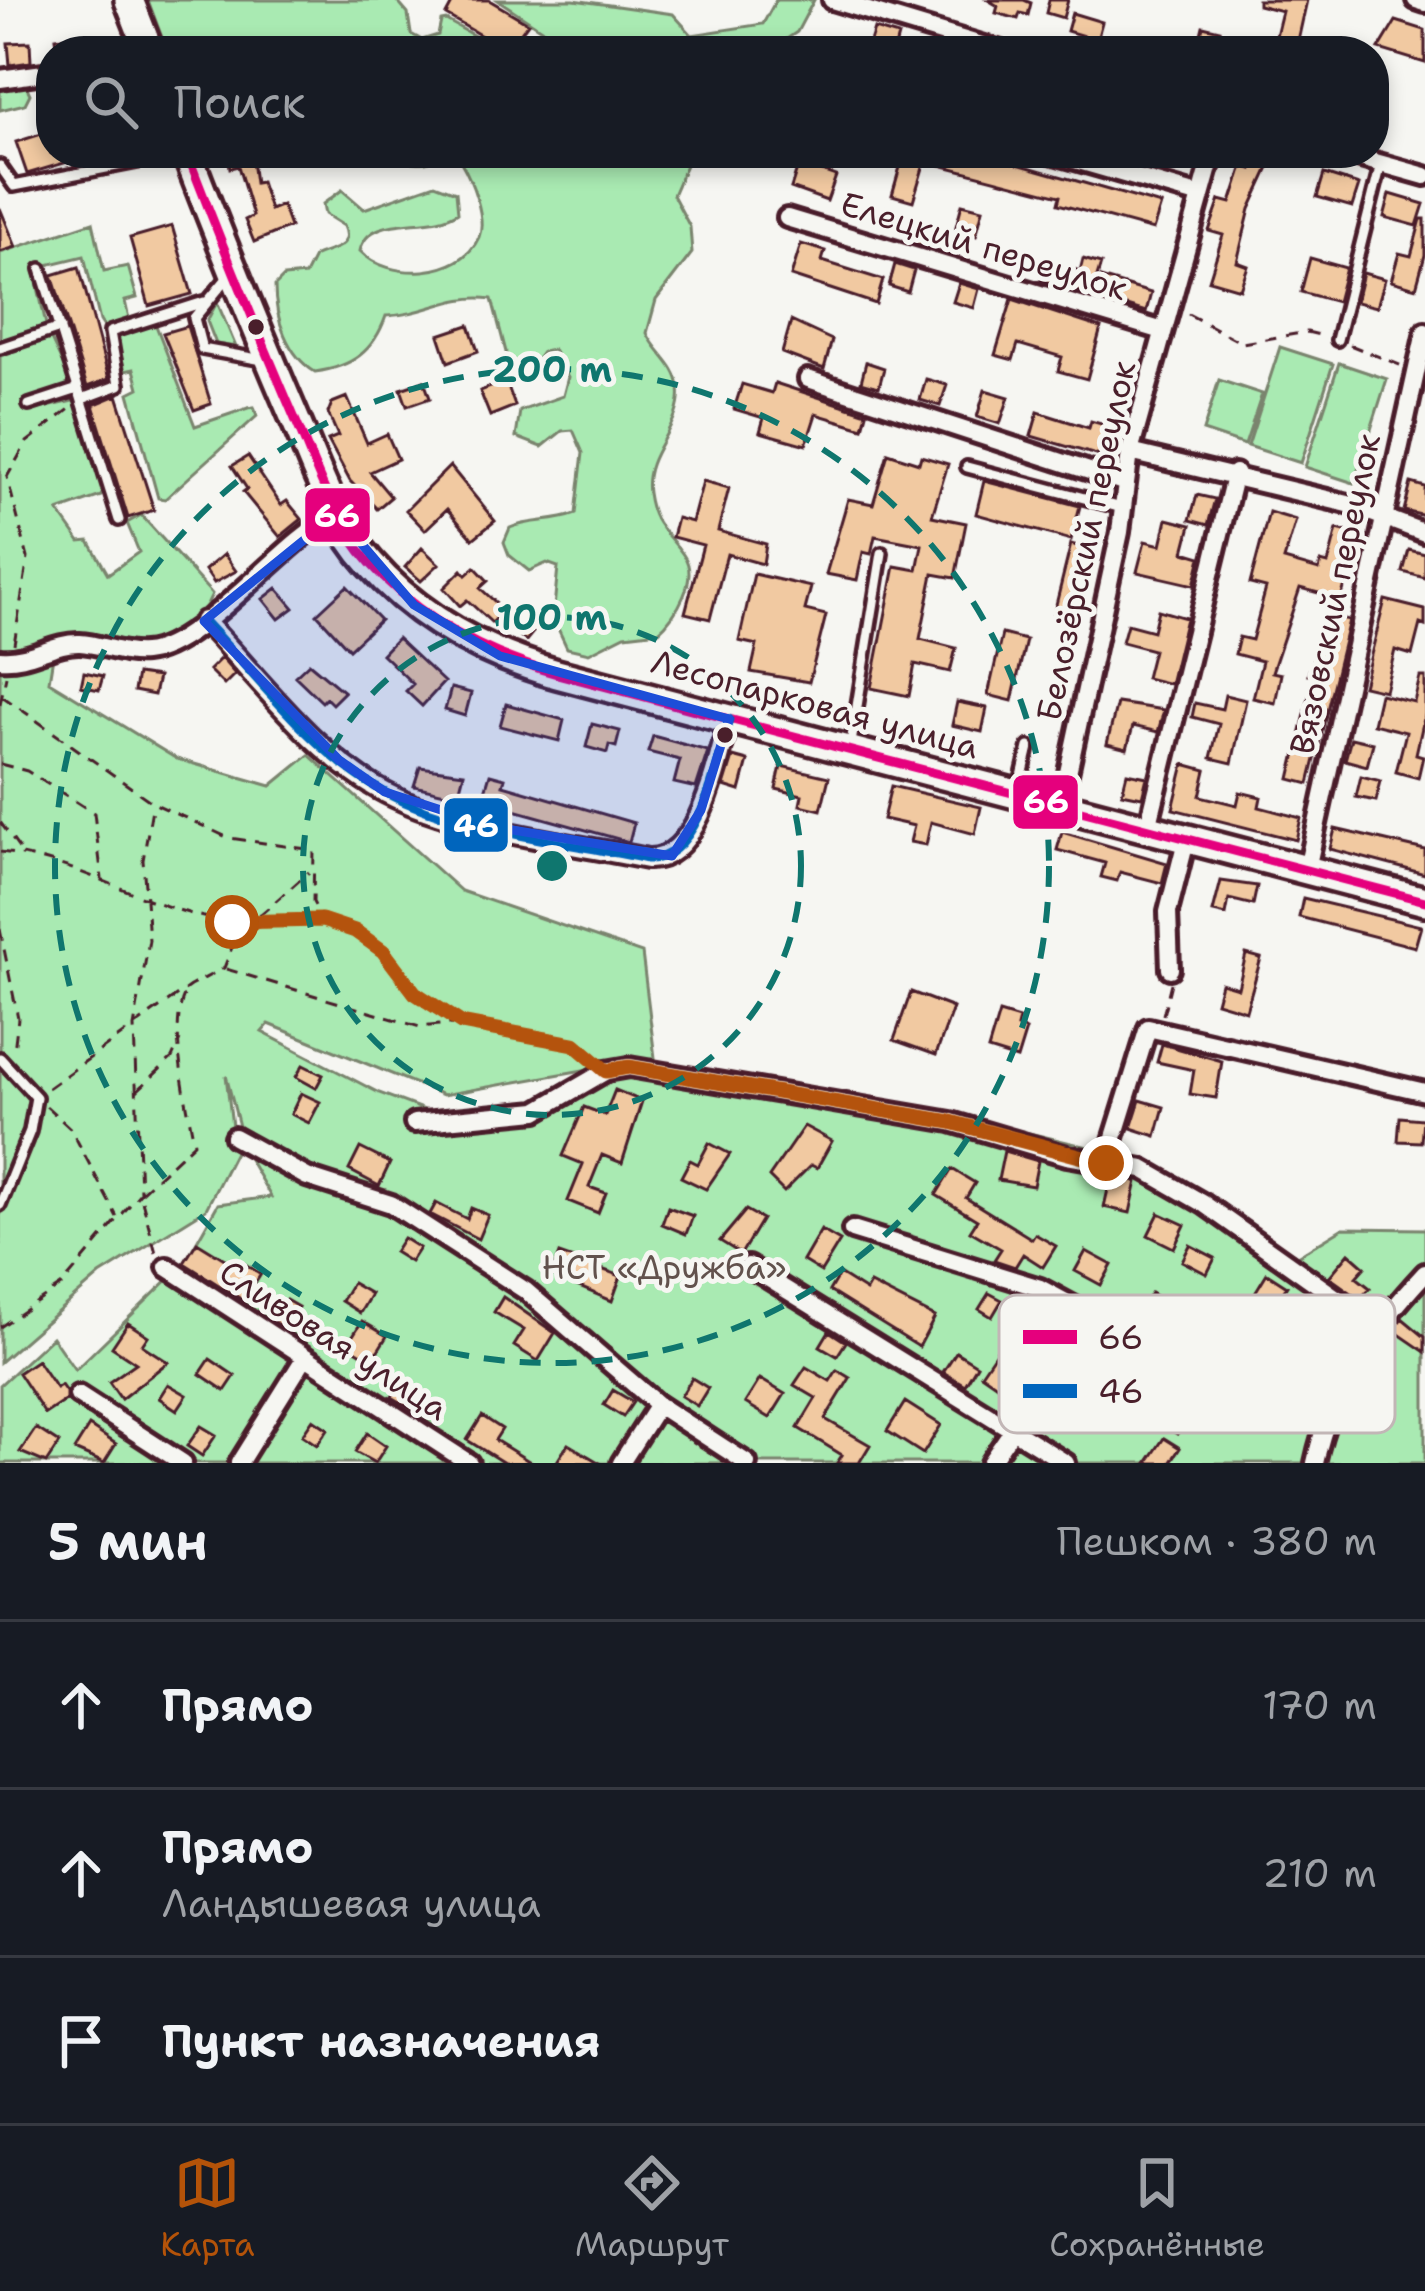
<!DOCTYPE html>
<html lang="ru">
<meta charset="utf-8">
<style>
body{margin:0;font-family:"Shantell Sans",sans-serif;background:#20242c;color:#f1f3f6}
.stop{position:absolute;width:36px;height:36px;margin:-27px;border:9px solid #b45309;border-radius:50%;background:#fff}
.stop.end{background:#b45309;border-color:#fff;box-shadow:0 3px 12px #0008}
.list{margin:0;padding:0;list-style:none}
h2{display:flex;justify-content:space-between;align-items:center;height:156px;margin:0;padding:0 48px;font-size:51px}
h2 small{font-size:39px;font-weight:400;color:#9ea1a6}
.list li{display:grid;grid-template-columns:78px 1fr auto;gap:36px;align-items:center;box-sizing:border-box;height:168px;padding:0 48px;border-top:3px solid #363941}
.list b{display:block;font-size:45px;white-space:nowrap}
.list p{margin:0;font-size:39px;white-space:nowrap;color:#9ea1a6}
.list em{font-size:39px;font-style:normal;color:#9ea1a6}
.icon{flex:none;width:66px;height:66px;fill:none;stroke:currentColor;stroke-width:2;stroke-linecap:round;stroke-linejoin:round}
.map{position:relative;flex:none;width:1425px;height:1463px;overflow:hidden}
.search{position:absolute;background:#171b24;box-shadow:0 6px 18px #0003;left:36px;right:36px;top:36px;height:132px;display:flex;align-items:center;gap:30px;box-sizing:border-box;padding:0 42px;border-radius:48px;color:#9ea1a6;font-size:45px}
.sheet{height:660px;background:#171b24}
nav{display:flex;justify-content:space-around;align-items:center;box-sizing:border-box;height:168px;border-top:3px solid #363941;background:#171b24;font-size:33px;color:#9ea1a6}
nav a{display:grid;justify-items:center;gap:6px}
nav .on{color:#b45309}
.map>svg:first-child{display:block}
.green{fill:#a9eab2;stroke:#7a846e;stroke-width:3;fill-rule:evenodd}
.building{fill:#f1c9a1;stroke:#4a1f2b;stroke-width:3}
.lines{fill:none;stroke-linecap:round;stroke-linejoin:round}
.lane-casing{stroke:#4a1f2b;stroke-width:18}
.street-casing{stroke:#4a1f2b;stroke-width:26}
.primary-casing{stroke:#4a1f2b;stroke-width:36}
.path{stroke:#4a1f2b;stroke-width:3;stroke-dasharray:12 9;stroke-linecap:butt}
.lane{stroke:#f6f6f2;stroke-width:9}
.street{stroke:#f6f6f2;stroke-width:16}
.primary{stroke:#f6f6f2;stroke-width:27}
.bus-1-casing{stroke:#f6f6f2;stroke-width:18}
.bus-2-casing{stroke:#f6f6f2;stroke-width:18}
.bus-1{stroke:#e5007d;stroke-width:9}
.bus-2{stroke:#0065bd;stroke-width:9}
.route{stroke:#b45309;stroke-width:15}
.marked{fill:#1d4ed8;fill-opacity:0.2;stroke:#1d4ed8;stroke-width:9;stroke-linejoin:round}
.ring{fill:none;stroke:#0f766e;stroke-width:6;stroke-dasharray:21 15}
.bus-dot{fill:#4a1f2b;stroke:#f6f6f2;stroke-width:4.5}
.labels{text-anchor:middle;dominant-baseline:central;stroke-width:10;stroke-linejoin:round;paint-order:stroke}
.street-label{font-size:33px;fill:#4a1f2b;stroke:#f6f6f2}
.park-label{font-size:33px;fill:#62524d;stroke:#f6f6f2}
.key{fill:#f6f6f2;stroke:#c2b6b6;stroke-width:3}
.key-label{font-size:33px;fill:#4a1f2b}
.centre{fill:#0f766e;stroke:#f6f6f2;stroke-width:6}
.ring-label{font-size:36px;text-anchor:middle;font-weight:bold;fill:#0f766e;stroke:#f6f6f2;stroke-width:10;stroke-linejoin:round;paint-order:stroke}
.line-badge{stroke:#f6f6f2;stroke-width:4.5}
.badge-label{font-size:33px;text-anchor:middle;font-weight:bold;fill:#fff}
</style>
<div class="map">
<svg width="1425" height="1463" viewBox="0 0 1425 1463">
<rect width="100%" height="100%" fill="#f6f6f2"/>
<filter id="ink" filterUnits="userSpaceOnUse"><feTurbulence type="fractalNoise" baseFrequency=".00833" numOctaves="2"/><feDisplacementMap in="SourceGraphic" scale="24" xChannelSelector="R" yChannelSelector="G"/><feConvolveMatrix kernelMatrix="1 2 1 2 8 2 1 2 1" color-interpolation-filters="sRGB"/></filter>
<g filter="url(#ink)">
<path class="green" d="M148 0H396L408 14 411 34 422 40 438 35 441 21 446 20 501 51H167Z
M498 0H574L673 14 692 35 763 24 776 0H814L797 32 769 51H553L556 39Z
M24 81 30 94 25 104 0 110V82Z
M387 153H691L673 195 690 227 692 253 656 300 647 333C656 353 677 365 679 388 684 427 642 452 648 493 653 529 668 531 684 556 699 578 676 617 659 631L625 635 589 653 567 648 553 618 558 567 547 563 529 571 509 555 504 542 510 528C530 519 553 523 576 514L583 453 573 430 562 431 542 447 516 437 520 411 563 396 568 377 553 350 542 352 532 366H520L507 356 492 299C453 293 425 315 386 316 374 351 352 367 315 372 287 355 275 318 275 286L284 277 305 275 314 257C328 249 355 249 344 226L325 214 323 204 342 190 364 209 435 184 456 192 458 212C430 232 369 211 360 251 388 281 461 279 479 237 487 218 471 179 461 162L439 156C421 169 406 160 387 153Z
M93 222 104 271 128 266 137 298 125 301 129 319 104 327 100 321 84 256 34 268 46 325 0 344V253Z
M217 302 236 347 216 344 207 321Z
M155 323 195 426 248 408 254 407 257 416 165 499 158 498 129 393 139 388 134 369 125 371 117 339 124 331Z
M50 337 71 381 65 389 31 399 30 411 77 400 105 487 101 496 58 511 80 542 89 541 108 574 139 552 127 523 141 515 212 594C184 660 113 647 55 644L49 681 177 759 271 786 309 755 461 891 642 953 655 1058 646 1061 721 1080 941 1112 1126 1156 1297 1256 1343 1228 1425 1229V1463H0V1385L52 1337 75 1370 184 1264 218 1204 271 1197 246 1154 226 1075 235 1152 206 1209 100 1275 0 1362V353ZM269 1024 443 1095 628 1062 547 1108 435 1114 379 1093 262 1032Z
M1280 347 1333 364 1301 463 1248 446Z
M1339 363 1387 379 1354 483 1305 467Z
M1219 380 1262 394 1245 445 1203 431Z"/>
<path class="building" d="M454 0H489L528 23 507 51 446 15Z
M988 0H1024L1031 3 1028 15 1020 13 1018 19 996 13 998 6Z
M1049 0H1068L1063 18 1046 13Z
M1258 0H1307L1296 50 1274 44 1282 11 1258 5Z
M1072 13 1102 22 1097 40 1067 31Z
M1396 21 1425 30V63L1379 49Z
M1203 26 1220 30 1215 51H1197Z
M874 29 898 36 894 51H867Z
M75 35 77 51H58L56 38Z
M30 42 31 62 10 65 8 43Z
M51 131V153L88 156 27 174 16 142Z
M228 153H251L255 183 261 182 270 210 282 205 290 227 254 242 245 220 253 216 238 166 230 168Z
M904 153H979L1161 205 1153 230 1058 204 1060 196 925 161 913 201 892 195Z
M1254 161 1270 166 1250 209 1237 262 1248 266 1240 289 1209 280 1223 235 1209 231 1220 200 1231 203 1243 166 1252 169Z
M799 163 836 176 827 201 791 188Z
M1324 174 1359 185 1352 207 1317 197Z
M1390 194 1424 204 1417 226 1384 217Z
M962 204 983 209 976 236 955 230Z
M0 208 16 247 0 252Z
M911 216 934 223 927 247 905 240Z
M1421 219H1425V255L1416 288 1391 281 1399 253 1411 256Z
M172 226 192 294 149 306 130 238Z
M801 244 825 251 822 261 883 280 876 304 791 276Z
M1310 258 1346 268 1337 302 1301 292Z
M1083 259 1101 264 1097 277 1151 293 1146 312 1041 280 1046 261 1080 271Z
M895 264 914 270 908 292 889 286Z
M79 267 109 379 87 387 52 275Z
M1363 273 1385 279 1377 307 1356 302Z
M959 283 979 289 974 308 953 302Z
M1012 299 1101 328 1087 379 1058 371 1062 357 1018 344 1013 360 995 355Z
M791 321 832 340 824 369 782 353Z
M469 325 478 351 448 362 439 335Z
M187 326 211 404 194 410 163 333Z
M866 362 884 368 879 387 861 382Z
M926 379 947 385 940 406 920 400Z
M424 381 430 398 407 406 401 389Z
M506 381 515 406 490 416 480 391Z
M775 383 867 413 863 428 816 414 806 445 760 432 764 418 734 409 742 384 772 393Z
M985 390 1009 397 1000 424 977 417Z
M117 395 154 510 128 518 93 405Z
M347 397 367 443 387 434 398 459 370 472 391 497 377 509 350 481 328 440 338 436 328 413 332 403Z
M1038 412 1089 428 1091 421 1112 427 1103 457 1031 436Z
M888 453 919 463 921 456 948 464 932 516 966 523 955 578 933 574 920 639 956 648 950 672 915 664 909 696 871 688 895 566 917 570 922 545 875 536 871 554 863 552 857 580 826 574 848 499 873 504Z
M248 456 281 505 287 501 302 519 280 537 243 492 247 489 232 466Z
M450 466 495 521 473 539 447 509 425 530 406 510Z
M703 481 729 488 718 531 766 544 763 564 727 554 710 619 685 613 703 545 672 537 677 518 692 522Z
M984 481 1080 506 1071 540 976 514Z
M1411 483 1425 487V516L1404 511Z
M1197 495 1215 499 1208 525 1190 520Z
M1269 512 1296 520 1284 560 1319 570 1321 562 1328 564 1337 529 1365 536 1360 557 1353 555 1341 599 1300 588 1272 672 1281 674 1275 703 1253 698 1262 661 1235 654 1239 637 1252 640 1266 588 1250 584Z
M1167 519 1191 525 1184 552 1201 557 1194 585 1137 572 1145 541 1161 545Z
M1071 544 1087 549 1068 621 1053 617Z
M422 548 439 564 421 581 405 567Z
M1409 550 1425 554V578L1403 572Z
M224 554 236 571 214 583 205 570Z
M475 567 488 581 480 588 504 610 492 623 467 600 460 606 444 588 462 570 466 575Z
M754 574 811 587 805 610 826 615 809 682 751 672 757 645 739 641Z
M347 586 380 620 349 649 317 614Z
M277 588 294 608 279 619 263 599Z
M1385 600 1425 610V626L1420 624 1412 655 1395 650 1385 691 1363 686Z
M518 607 539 625 526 641 504 623Z
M1158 610 1186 618 1170 684 1146 678 1153 650 1122 642 1127 624 1153 631Z
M1328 615 1349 620 1309 784 1290 779 1314 675 1308 674Z
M1002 634 1026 640 1012 701 988 695Z
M397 638 444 682 422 706 406 691 413 684 382 654Z
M221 658 235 674 224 685 209 670Z
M309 663 344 692 332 704 326 698 322 702 295 676Z
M84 672 103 676 99 690 81 686Z
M137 674 158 677 154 695 134 691Z
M1420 677H1425V714L1416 754 1423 756 1418 778 1396 772 1406 732 1373 724 1380 694 1414 702Z
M451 688 471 693 465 716 445 710Z
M1225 695 1246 700 1232 763 1211 758 1219 724 1192 717 1195 703 1222 709Z
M957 702 987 708 982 732 952 725Z
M1117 703 1164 710 1158 732 1133 726 1127 749 1107 744Z
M506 704 564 720 559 741 500 726Z
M592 724 620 731 616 747 609 745 607 753 586 747Z
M653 736 708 751 696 788 674 783 680 760 648 752Z
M1351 738 1373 743 1367 766 1345 760Z
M733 757 748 761 740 791 724 786Z
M1184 764 1206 770 1200 796 1237 805 1240 792 1261 797 1259 807 1301 818 1296 840 1173 809Z
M781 766 829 777 821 810 800 805 802 795 776 789Z
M420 767 464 773 458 796 414 786Z
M1127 773 1147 777 1142 797 1122 793Z
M490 774 505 778 503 785 634 823 629 842 482 801Z
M1361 776 1381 781 1376 801 1356 797Z
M891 786 981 807 975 834 931 822 926 845 910 842 914 826 883 819Z
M1335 829 1425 850V874L1330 849Z
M1062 832 1167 863 1162 883 1120 872 1117 881 1101 877 1105 863 1057 850Z
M1221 881 1257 886 1253 905 1229 899 1226 915 1213 912Z
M1303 898 1421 926 1415 947 1299 917Z
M1246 954 1261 958 1246 1011 1216 1002 1221 983 1238 988Z
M911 992 953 1008 936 1055 894 1040Z
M999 1013 1019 1019 1017 1027 1026 1030 1017 1059 988 1050Z
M1162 1044 1222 1061 1216 1098 1190 1094 1194 1070 1157 1062Z
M303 1065 323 1075 316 1088 296 1077Z
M615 1090 642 1101 622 1163 602 1155 589 1187 606 1193 598 1213 568 1201 583 1164 563 1156 584 1107 605 1115Z
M301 1093 320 1102 309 1123 291 1114Z
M1140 1100 1164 1107 1156 1136 1131 1128Z
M1400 1117 1423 1119 1421 1142 1398 1141Z
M804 1126 832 1141 817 1168 811 1165 784 1192 769 1177Z
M709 1143 730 1154 706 1189 681 1177 690 1160 698 1164Z
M360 1148 390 1163 379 1186 349 1170Z
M1004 1151 1038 1161 1033 1186 998 1180Z
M952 1169 975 1183 966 1198 1032 1239 1035 1234 1056 1246 1043 1267 1023 1254 1015 1267 994 1260 1001 1249 970 1231 977 1220 936 1195Z
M1111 1176 1137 1181 1130 1213 1104 1207Z
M436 1203 467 1219 471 1208 488 1215 478 1239 430 1214Z
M668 1207 693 1216 686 1234 662 1224Z
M746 1210 762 1219 741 1254 720 1241Z
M1159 1213 1185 1225 1174 1248 1148 1235Z
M821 1230 840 1241 821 1272 803 1261Z
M403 1238 419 1248 410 1262 394 1252Z
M197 1242 236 1266 240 1261 261 1274 244 1301 184 1263Z
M1190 1245 1215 1258 1207 1274 1182 1261Z
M1086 1251 1112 1265 1101 1285 1075 1271Z
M1349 1253 1365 1267 1356 1277 1370 1288 1360 1299 1329 1277Z
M559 1254 621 1276 612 1301 551 1275Z
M1267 1273 1287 1286 1277 1302 1313 1325 1296 1353 1280 1343 1285 1334 1245 1309Z
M839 1274 866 1291 870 1284 935 1317 919 1347 829 1291Z
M352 1283 371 1294 360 1313 341 1301Z
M989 1293 1002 1300 992 1317 979 1309Z
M1151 1293 1174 1308 1157 1332 1135 1318Z
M503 1297 555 1333 538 1361 514 1346 524 1330 494 1312Z
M286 1300 298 1307 285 1329 273 1321Z
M1402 1318 1425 1337V1352L1393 1330Z
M362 1321 387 1336 372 1360 347 1345Z
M128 1323 148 1336 142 1345 168 1362 121 1399 109 1382 136 1363 112 1347Z
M829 1331 846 1342 837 1356 820 1346Z
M998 1349 1018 1363 1001 1388 981 1374Z
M956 1352 977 1365 965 1385 943 1372Z
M210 1359 235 1376 225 1391 200 1374Z
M37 1360 56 1388 61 1385 66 1392V1400L45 1414 18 1373Z
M806 1367 830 1381 837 1370 850 1378 825 1419 870 1445 859 1463H837L842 1455 798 1428 816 1398 794 1385Z
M692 1378 708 1388 697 1406 681 1396Z
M760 1379 785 1394 770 1418 745 1403Z
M401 1382 435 1403 426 1417 392 1397Z
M168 1384 187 1395 177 1410 159 1398Z
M613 1390 633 1402 623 1417 604 1405Z
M905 1402 941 1425 923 1454 887 1431Z
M1167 1410 1185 1422 1177 1434 1159 1422Z
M482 1416 502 1429 495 1440 532 1463H504L467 1440Z
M313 1419 328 1429 317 1445 302 1435Z
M89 1426 116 1444 104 1463 74 1450Z
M201 1426 216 1435 202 1456 187 1446Z
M36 1428 59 1443 46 1463 20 1452Z
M367 1433 386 1446 375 1463 355 1452Z
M1164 1438 1180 1448 1170 1463H1147Z
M568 1444 600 1463H556Z"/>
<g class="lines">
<g class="lane-casing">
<path id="lane" d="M0 166 14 186 183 153
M41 269 119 520
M229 276 194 318 202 349 263 360
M1337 340 1381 164
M0 348 60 328
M82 399 119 385 110 332 204 302
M29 405 78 389
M967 467 1122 508
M850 749 882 553
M1019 789 1029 747
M0 1058 36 1097 30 1131 0 1205"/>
</g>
<g class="street-casing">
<path id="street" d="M832 0 1001 51
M1416 0 1425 3
M0 79 51 72
M1051 153 1201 196
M1343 153 1425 176
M787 218 1163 331
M808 379 1123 482
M1130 452 1348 504 1425 533
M204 621C259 678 315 756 386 793 458 831 566 842 647 859 700 862 718 760 729 719
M0 659C29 662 53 642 80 643 101 644 122 655 144 653 199 649 280 543 336 514
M1061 805 1120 532 1130 452 1213 153
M1148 827 1235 473
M1307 869 1425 332
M1170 969 1168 912 1187 837
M414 1123 537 1111 606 1071 629 1067 951 1122 1067 1156 1143 1169 1204 1204 1376 1326
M234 1137 307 1177 391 1204 526 1291 658 1405 747 1463
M1106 1163 1148 1028 1425 1092
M852 1230 1040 1288 1206 1378
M748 1266 1066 1463
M167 1267 469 1463
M78 1395 183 1463
M239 1463 305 1357
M621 1463 658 1405
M990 1463 1090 1316
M1315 1463C1332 1384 1371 1331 1425 1273"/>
</g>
<g class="primary-casing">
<path id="primary" d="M129 0 149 51
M187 153C222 245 259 335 298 426 318 473 335 524 370 563 419 619 486 654 557 674L1425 901"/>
</g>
<path class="path" d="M1188 314 1242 343 1307 332 1324 336
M1350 345 1402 366
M14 644 28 558 7 477 27 442 71 408
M2 696 153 803 229 838 314 850 313 902 321 918
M0 704 6 676
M0 764 27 771 94 813 102 879
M0 822 23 854
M0 852C84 860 147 911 230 922 274 928 316 912 358 933 386 947 392 975 415 993 430 1005 447 1009 461 1023
M239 920 261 914 309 872
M0 929 18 1018 14 1051
M226 969 420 1027 461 1023 527 1033 574 1044 594 1061
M1163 1015 1171 983
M48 1088 190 986 224 968 236 937 232 924
M137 1091 172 1058 180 1040
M46 1106 71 1129 117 1217
M156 1253 140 1193 194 1143C188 1108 167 1021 186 992
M0 1327 61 1286 140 1193 134 1027 149 940 143 860 153 803"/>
<use href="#lane" class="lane"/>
<use href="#street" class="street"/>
<use href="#primary" class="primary"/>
<g class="bus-1-casing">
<path id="bus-1" d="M187 153C222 245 259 335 298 426 318 473 335 524 370 563 419 619 486 654 557 674L1425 901"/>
</g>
<g class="bus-2-casing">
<path id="bus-2" d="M204 621C259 678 315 756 386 793 458 831 566 842 647 859 700 862 718 760 729 719"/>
</g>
<use href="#bus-1" class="bus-1"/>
<use href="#bus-2" class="bus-2"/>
</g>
</g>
<g class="lines" filter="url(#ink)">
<path class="route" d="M232 922 322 920 355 931 383 951 415 993 461 1023 574 1044 606 1071 629 1067 951 1122 1106 1163"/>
</g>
<path class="marked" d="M336 514 414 605 500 656 729 719 701 810 672 856 494 827 385 792 339 760 204 621Z"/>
<g class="ring">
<circle cx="552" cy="866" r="249"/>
<circle cx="552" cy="866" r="497"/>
</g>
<g class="bus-dot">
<circle cx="256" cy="327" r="10"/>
<circle cx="725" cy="735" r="10"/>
</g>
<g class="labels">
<g class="street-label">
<text transform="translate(984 246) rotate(17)">Елецкий переулок</text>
<text transform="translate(1086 541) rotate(-78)">Белозёрский переулок</text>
<text transform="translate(1335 594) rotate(-78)">Вязовский переулок</text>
<text transform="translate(815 704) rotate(15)">Лесопарковая улица</text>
<text transform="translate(334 1340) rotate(33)">Сливовая улица</text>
</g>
<g class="park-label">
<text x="664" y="1267">НСТ «Дружба»</text>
</g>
</g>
<rect x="999" y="1295" width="396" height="138" rx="18" class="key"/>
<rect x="1023" y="1330" width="54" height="14" fill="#e5007d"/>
<rect x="1023" y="1384" width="54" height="14" fill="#0065bd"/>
<g class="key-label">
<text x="1098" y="1349">66</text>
<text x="1098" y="1403">46</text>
</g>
<circle cx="552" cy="866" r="18" class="centre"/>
<g class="ring-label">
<text x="552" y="382">200 m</text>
<text x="552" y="630">100 m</text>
</g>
<g class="line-badge">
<rect x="303" y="486" width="69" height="58" rx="12" fill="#e5007d"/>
<rect x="1011" y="773" width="69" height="58" rx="12" fill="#e5007d"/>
<rect x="442" y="796" width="68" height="58" rx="12" fill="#0065bd"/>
</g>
<g class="badge-label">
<text x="337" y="527">66</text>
<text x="1046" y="813">66</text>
<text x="476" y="837">46</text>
</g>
</svg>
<div class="stop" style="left:232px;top:922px"></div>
<div class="stop end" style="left:1106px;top:1163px"></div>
<div class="search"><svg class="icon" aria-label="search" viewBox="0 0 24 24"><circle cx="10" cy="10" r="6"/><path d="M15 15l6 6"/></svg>Поиск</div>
</div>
<section class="sheet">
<h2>5 мин<small>Пешком · 380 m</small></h2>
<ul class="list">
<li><svg class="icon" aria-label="ahead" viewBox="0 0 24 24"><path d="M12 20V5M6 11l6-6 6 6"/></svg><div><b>Прямо</b></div><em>170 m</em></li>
<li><svg class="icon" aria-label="ahead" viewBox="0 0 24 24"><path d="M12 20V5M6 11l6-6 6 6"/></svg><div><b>Прямо</b><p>Ландышевая улица</p></div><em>210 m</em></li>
<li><svg class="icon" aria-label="arrive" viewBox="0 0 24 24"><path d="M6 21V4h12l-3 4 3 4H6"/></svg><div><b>Пункт назначения</b></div></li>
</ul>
</section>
<nav>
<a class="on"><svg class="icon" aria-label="map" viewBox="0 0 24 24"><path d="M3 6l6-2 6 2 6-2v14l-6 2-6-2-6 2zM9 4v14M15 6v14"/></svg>Карта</a>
<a><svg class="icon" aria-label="directions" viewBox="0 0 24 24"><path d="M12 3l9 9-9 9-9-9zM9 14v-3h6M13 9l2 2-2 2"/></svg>Маршрут</a>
<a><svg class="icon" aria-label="saved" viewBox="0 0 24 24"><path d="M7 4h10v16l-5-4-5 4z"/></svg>Сохранённые</a>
</nav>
